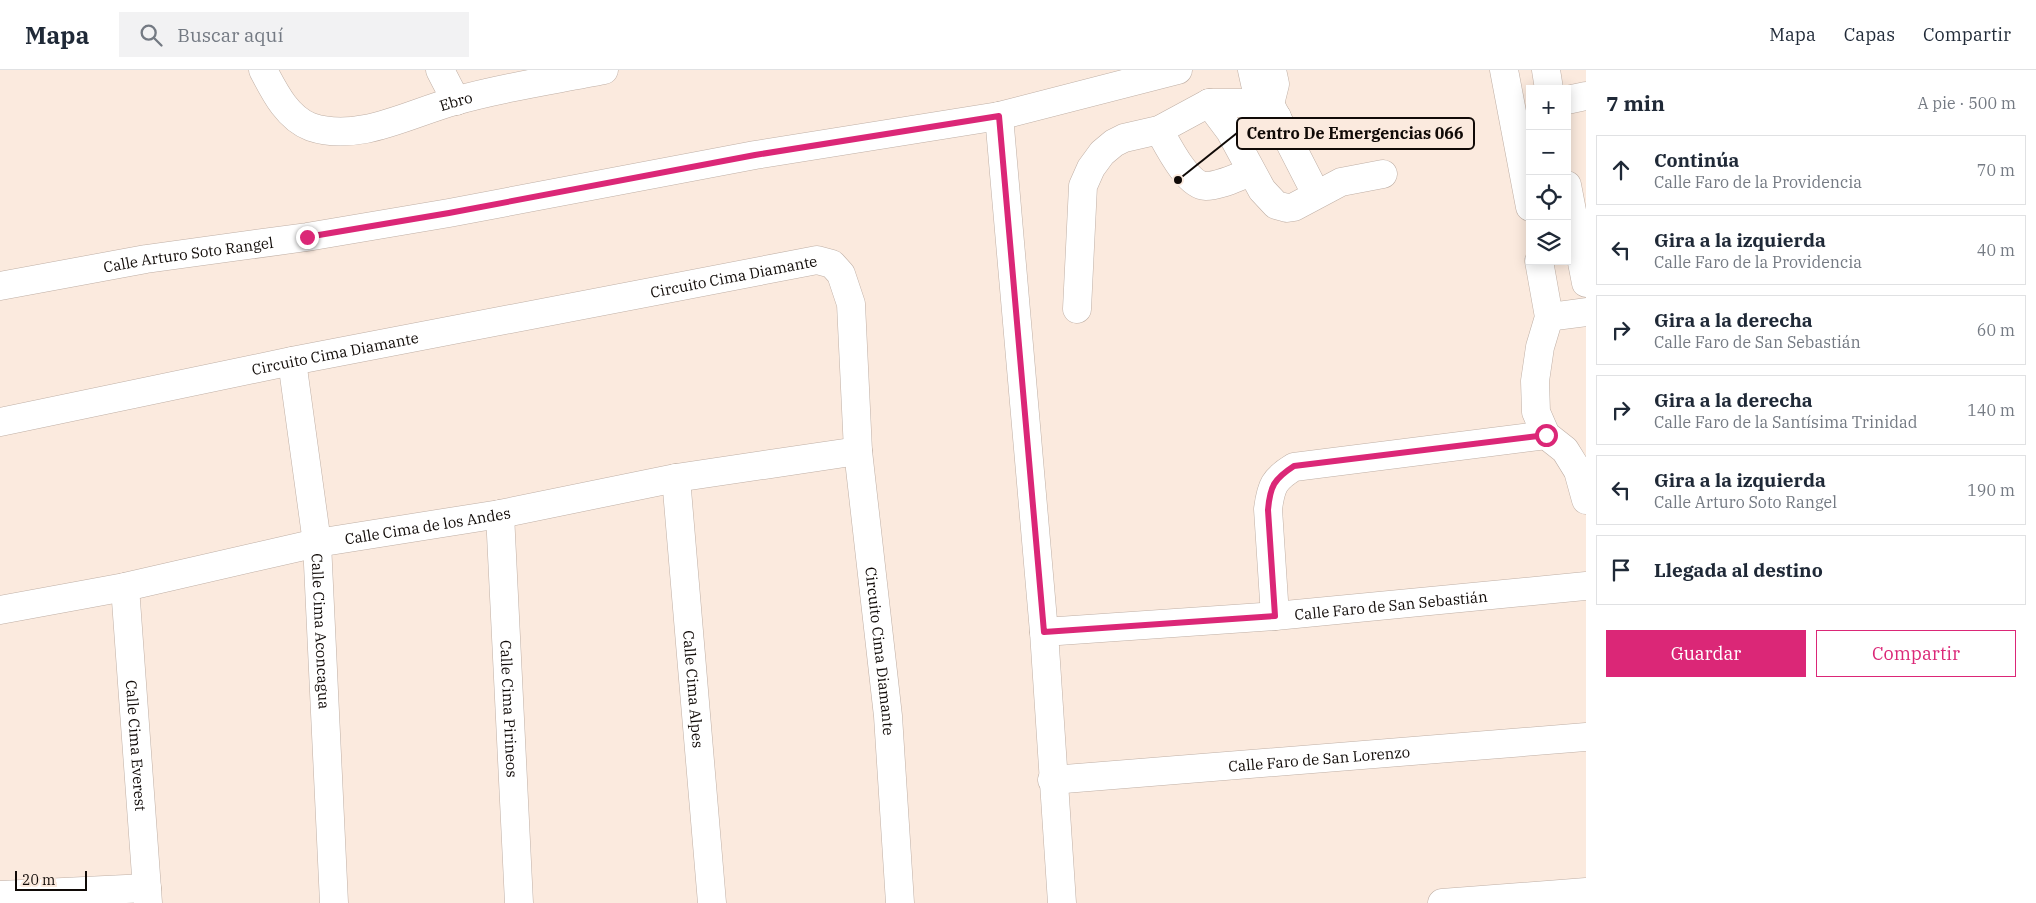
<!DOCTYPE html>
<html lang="es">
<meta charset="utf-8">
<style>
body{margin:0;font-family:"IBM Plex Serif",serif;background:#f2f2f3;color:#1f2937}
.controls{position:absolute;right:15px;top:15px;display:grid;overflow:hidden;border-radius:0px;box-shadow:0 2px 12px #0003}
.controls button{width:45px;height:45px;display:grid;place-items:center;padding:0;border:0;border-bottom:1px solid #e0e1e3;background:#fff;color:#1f2937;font:25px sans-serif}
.scale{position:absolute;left:15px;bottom:12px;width:72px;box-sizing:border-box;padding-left:5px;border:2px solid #100a07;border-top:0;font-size:14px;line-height:18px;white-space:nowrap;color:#100a07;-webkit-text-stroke:4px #fbeade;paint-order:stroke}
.stop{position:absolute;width:15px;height:15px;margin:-11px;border:4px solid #db2777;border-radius:50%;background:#fff}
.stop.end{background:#db2777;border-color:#fff;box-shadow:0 1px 5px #0008}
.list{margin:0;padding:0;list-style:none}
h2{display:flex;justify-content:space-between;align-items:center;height:65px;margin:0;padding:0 20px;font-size:21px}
h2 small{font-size:16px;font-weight:400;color:#747a83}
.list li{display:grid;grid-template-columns:32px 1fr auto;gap:15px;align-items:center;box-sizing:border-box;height:70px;margin:0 10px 10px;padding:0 10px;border:1px solid #e0e1e3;border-radius:0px}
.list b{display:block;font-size:19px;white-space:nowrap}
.list p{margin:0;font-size:16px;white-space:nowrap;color:#747a83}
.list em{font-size:16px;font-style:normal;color:#747a83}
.actions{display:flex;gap:10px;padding:15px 20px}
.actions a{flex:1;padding:11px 0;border:1px solid #db2777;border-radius:0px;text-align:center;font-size:18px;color:#db2777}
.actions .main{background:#db2777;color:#fff}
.icon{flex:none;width:28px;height:28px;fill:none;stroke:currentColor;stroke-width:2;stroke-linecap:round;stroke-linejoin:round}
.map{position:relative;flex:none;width:1586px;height:833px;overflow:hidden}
header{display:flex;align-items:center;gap:30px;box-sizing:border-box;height:70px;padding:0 25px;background:#fff;border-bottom:1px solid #e0e1e3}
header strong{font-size:24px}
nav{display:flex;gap:28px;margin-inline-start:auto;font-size:18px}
.search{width:350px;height:45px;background:#f2f2f3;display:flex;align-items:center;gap:12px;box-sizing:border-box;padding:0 18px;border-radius:0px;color:#747a83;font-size:19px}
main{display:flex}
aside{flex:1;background:#fff}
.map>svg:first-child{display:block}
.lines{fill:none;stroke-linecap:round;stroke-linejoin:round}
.minor-casing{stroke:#bfafa5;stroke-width:29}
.minor{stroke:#fff;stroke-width:28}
.route{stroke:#db2777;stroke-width:6}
.labels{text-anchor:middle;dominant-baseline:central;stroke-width:4;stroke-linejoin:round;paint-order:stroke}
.street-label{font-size:15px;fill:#100a07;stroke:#fbeade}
.leader{fill:none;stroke:#100a07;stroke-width:2}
.callout-dot{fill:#100a07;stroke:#fbeade;stroke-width:2}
.callout{fill:#fbeade;stroke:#100a07;stroke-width:2}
.callout-label{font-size:16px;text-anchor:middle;font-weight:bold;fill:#100a07}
</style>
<header>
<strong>Mapa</strong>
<div class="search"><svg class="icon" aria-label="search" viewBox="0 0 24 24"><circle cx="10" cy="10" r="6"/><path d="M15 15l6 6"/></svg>Buscar aquí</div>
<nav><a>Mapa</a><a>Capas</a><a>Compartir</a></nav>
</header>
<main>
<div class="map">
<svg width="1586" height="833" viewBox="0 0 1586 833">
<rect width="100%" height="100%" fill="#fbeade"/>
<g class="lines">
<g class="minor-casing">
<g id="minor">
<path id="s1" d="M263 0C274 21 287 48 311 57 359 73 410 43 455 31 503 17 554 10 604 0"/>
<path d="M440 0 456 31"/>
<path d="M1252 0 1256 18 1270 34 1316 124"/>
<path d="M1504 0 1530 137"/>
<path d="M1546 0 1549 19"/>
<path d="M1567 30 1586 26"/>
<path d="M1209 33H1246L1277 47"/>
<path d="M1270 34 1275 14 1272 0"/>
<path d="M999 46 1044 562 1062 833"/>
<path d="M1159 60C1167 74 1188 117 1206 116 1220 116 1237 107 1251 102"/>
<path d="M1567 115 1586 213"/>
<path d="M1539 191 1549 247 1540 277 1535 311 1536 342 1546 365 1565 380 1578 401 1586 430"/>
<path id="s2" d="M0 216 146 189 307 167 449 143 755 85 999 46 1178 0"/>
<path d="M1077 239 1083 116 1091 98 1102 83 1114 73 1124 68 1159 60 1209 33 1230 61 1262 120 1276 135 1287 138 1294 137 1341 112 1383 104"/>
<path d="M1549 247 1586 242"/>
<path id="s3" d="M292 291 317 473 334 833"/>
<path id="s4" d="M0 352 292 291 817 190 832 194 841 204 851 234 858 381 888 646 900 833"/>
<path id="s5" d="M676 408 712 833"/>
<path id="s6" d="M500 444 519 833"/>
<path id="s7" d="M125 517 148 833"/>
<path id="s8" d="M0 540 125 517 317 473 500 444 676 408 858 381"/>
<path d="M1275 546 1268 439C1271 416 1274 409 1294 397L1546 365"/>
<path id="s9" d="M1044 562 1275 546 1586 516"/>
<path id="s10" d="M1052 710 1586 667"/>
<path d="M0 825 147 818"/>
<path d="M1442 833 1586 822"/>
</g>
</g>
<use href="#minor" class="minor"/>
</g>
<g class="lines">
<path class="route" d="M307 167 449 143 755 85 999 46 1044 562 1275 546 1268 440C1270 416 1274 409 1294 396L1546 365"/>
</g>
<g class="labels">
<g class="street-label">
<text stroke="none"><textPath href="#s1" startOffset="226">Ebro</textPath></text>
<text stroke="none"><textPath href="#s2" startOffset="191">Calle Arturo Soto Rangel</textPath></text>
<text stroke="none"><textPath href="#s4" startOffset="748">Circuito Cima Diamante</textPath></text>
<text stroke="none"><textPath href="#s4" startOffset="342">Circuito Cima Diamante</textPath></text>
<text stroke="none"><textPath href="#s8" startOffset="436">Calle Cima de los Andes</textPath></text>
<text stroke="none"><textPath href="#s9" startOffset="348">Calle Faro de San Sebastián</textPath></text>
<text stroke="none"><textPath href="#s3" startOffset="272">Calle Cima Aconcagua</textPath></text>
<text stroke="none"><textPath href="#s4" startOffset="1242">Circuito Cima Diamante</textPath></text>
<text stroke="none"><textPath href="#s5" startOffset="212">Calle Cima Alpes</textPath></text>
<text stroke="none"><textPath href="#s6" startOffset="195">Calle Cima Pirineos</textPath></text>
<text stroke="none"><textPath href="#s7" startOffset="159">Calle Cima Everest</textPath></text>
<text stroke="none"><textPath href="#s10" startOffset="268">Calle Faro de San Lorenzo</textPath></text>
</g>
</g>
<path class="leader" d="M1178 110L1237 63"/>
<circle class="callout-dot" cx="1178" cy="110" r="5"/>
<rect class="callout" x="1237" y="48" width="237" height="31" rx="5"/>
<g class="callout-label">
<text x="1355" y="69">Centro De Emergencias 066</text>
</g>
</svg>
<div class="controls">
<button>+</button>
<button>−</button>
<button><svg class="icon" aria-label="locate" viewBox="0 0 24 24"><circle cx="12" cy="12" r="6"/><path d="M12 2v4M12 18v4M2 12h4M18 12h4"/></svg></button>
<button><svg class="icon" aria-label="layers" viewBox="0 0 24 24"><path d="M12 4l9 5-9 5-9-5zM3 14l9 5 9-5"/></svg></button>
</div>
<div class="scale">20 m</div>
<div class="stop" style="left:1546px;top:365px"></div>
<div class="stop end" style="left:307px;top:167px"></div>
</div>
<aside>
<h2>7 min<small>A pie · 500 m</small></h2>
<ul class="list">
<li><svg class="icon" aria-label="ahead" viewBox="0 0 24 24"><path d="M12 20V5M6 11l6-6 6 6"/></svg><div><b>Continúa</b><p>Calle Faro de la Providencia</p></div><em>70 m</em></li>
<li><svg class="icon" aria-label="left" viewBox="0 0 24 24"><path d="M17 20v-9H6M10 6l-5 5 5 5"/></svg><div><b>Gira a la izquierda</b><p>Calle Faro de la Providencia</p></div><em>40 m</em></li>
<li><svg class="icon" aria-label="right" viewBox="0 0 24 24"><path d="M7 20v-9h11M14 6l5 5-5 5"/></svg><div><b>Gira a la derecha</b><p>Calle Faro de San Sebastián</p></div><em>60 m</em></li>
<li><svg class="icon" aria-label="right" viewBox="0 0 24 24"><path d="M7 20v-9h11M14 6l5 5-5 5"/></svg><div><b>Gira a la derecha</b><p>Calle Faro de la Santísima Trinidad</p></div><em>140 m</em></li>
<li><svg class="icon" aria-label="left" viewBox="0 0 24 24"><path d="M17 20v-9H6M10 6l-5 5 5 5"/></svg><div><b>Gira a la izquierda</b><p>Calle Arturo Soto Rangel</p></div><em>190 m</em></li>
<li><svg class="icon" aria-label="arrive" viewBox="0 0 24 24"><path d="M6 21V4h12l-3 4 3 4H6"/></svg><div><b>Llegada al destino</b></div></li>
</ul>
<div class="actions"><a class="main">Guardar</a><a>Compartir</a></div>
</aside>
</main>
